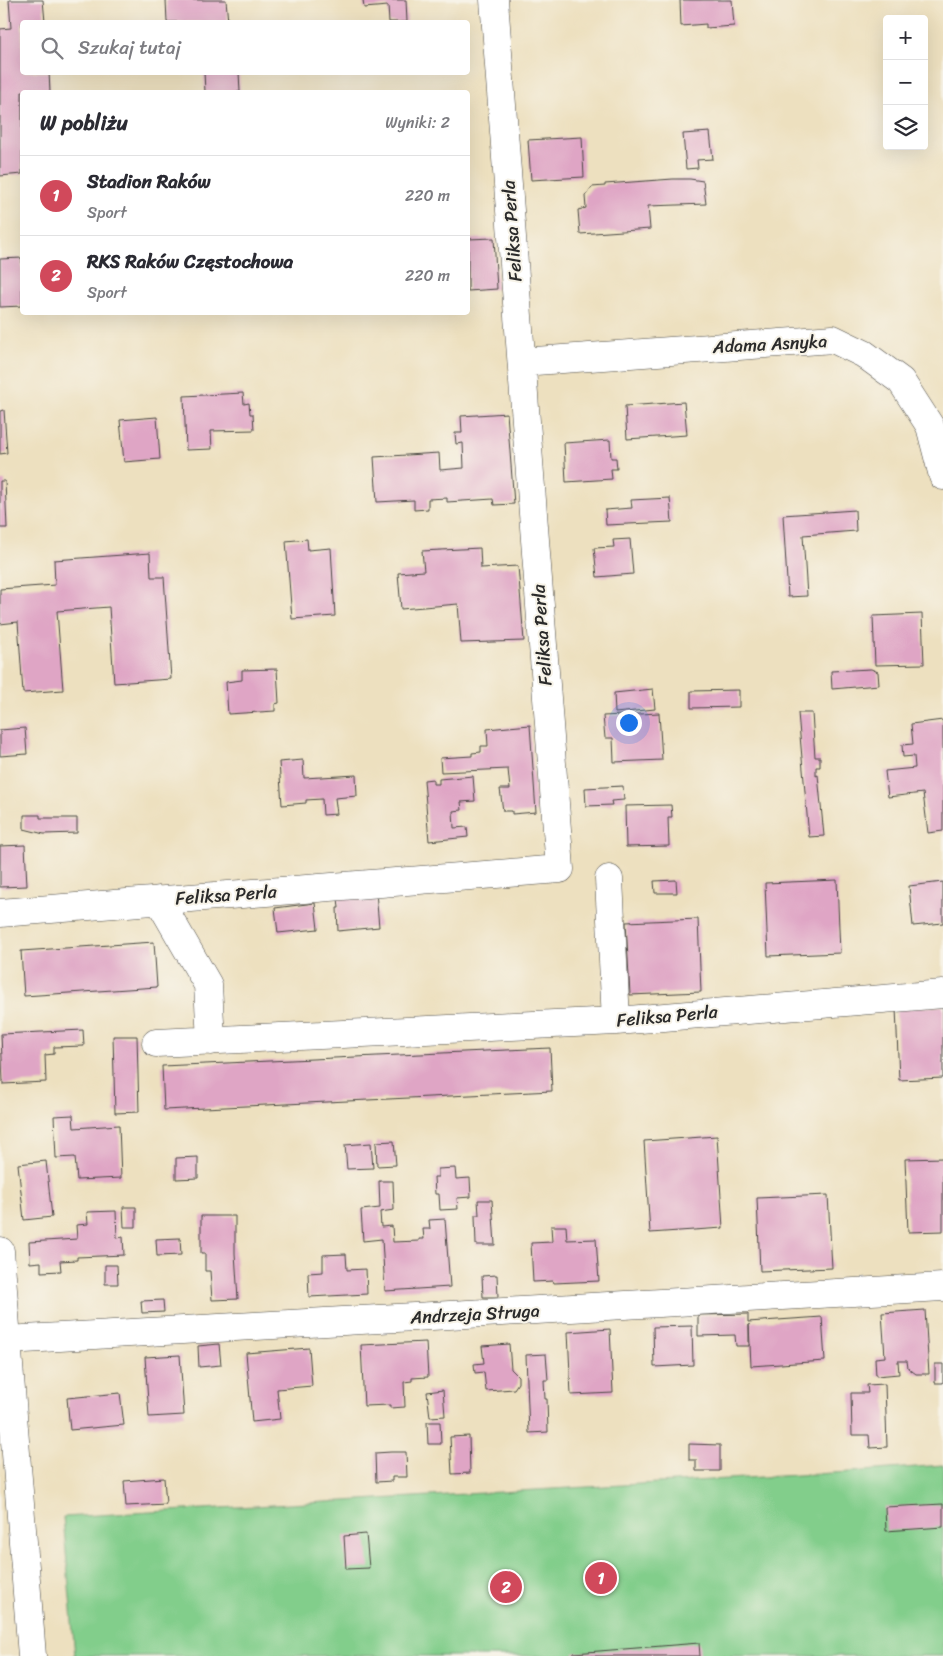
<!DOCTYPE html>
<html lang="pl">
<meta charset="utf-8">
<style>
body{margin:0;font-family:Sriracha,sans-serif;background:#f7f7f7;color:#2b2b33}
.controls{position:absolute;right:15px;top:15px;display:grid;overflow:hidden;border-radius:5px;box-shadow:0 5px 20px #0002}
.controls button{width:45px;height:45px;display:grid;place-items:center;padding:0;border:0;border-bottom:1px solid #e1e1e2;background:#fff;color:#2b2b33;font:25px sans-serif}
.you{position:absolute;left:628px;top:722px;width:18px;height:18px;margin:-12px;border:4px solid #fff;border-radius:50%;background:#1a73e8;box-shadow:0 0 0 8px #1a73e833}
.badge{display:grid;place-items:center;width:32px;height:32px;border-radius:50%;background:#d1495b;color:#fff;font-size:16px;font-weight:700}
.pin{position:absolute;translate:-50% -50%;border:2px solid #fff;box-shadow:0 1px 5px #0006}
.list{margin:0;padding:0;list-style:none}
h2{display:flex;justify-content:space-between;align-items:center;height:65px;margin:0;padding:0 20px;font-size:21px}
h2 small{font-size:16px;font-weight:400;color:#7c7c81}
.list li{display:grid;grid-template-columns:32px 1fr auto;gap:15px;align-items:center;box-sizing:border-box;height:80px;padding:0 20px;border-top:1px solid #e1e1e2}
.list b{display:block;font-size:19px;white-space:nowrap}
.list p{margin:0;font-size:16px;white-space:nowrap;color:#7c7c81}
.list em{font-size:16px;font-style:normal;color:#7c7c81}
.icon{flex:none;width:28px;height:28px;fill:none;stroke:currentColor;stroke-width:2;stroke-linecap:round;stroke-linejoin:round}
.map{position:relative;flex:none;width:943px;height:1656px;overflow:hidden}
.search{position:absolute;background:#fff;box-shadow:0 5px 20px #0002;left:20px;top:20px;width:450px;height:55px;display:flex;align-items:center;gap:12px;box-sizing:border-box;padding:0 18px;border-radius:5px;color:#7c7c81;font-size:19px}
.panel{position:absolute;background:#fff;box-shadow:0 5px 20px #0002;left:20px;top:90px;width:450px;height:225px;border-radius:5px}
.map>svg:first-child{display:block}
.pitch{fill:#82ce8b;stroke:#567c5b}
.building{fill:#dfa5c5}
.lines{fill:none;stroke-linecap:round;stroke-linejoin:round}
.minor-casing{stroke:#484641;stroke-width:29}
.minor{stroke:#fff;stroke-width:28}
.labels{text-anchor:middle;dominant-baseline:central;stroke-width:4;stroke-linejoin:round;paint-order:stroke}
.street-label{font-size:18px;fill:#2b2b2b;stroke:#f7f3e8}
</style>
<div class="map">
<svg width="943" height="1656" viewBox="0 0 943 1656">
<rect width="100%" height="100%" fill="#f7f3e8"/>
<filter id="ink" filterUnits="userSpaceOnUse"><feTurbulence type="fractalNoise" baseFrequency=".02" numOctaves="2"/><feDisplacementMap in="SourceGraphic" scale="10" xChannelSelector="R" yChannelSelector="G"/><feConvolveMatrix kernelMatrix="1 2 1 2 8 2 1 2 1" color-interpolation-filters="sRGB"/></filter>
<filter id="wash" filterUnits="userSpaceOnUse"><feTurbulence type="fractalNoise" baseFrequency=".0096" numOctaves="4" result="noise"/><feDisplacementMap in="SourceGraphic" scale="20" xChannelSelector="R" yChannelSelector="G"/><feGaussianBlur stdDeviation="1.12" result="paint"/><feColorMatrix in="noise" values="0 0 0 0 0 0 0 0 0 0 0 0 0 0 0 0 0 1.4 0 .05"/><feComposite in="paint" operator="in"/></filter>
<g filter="url(#wash)">
<rect width="100%" height="100%" fill="#ede0bf"/>
<path class="pitch" d="M943 1465V1656H75L63 1517 850 1472Z"/>
<g id="blocks">
<path class="building" d="M9 0H43L45 22H22V72H49L50 92H22V174L0 176V29L11 28Z
M166 0H226L228 22H167Z
M363 0H406L407 22H389L388 6 364 8Z
M680 0H732L734 26 706 28V24L681 26Z
M204 72H239L240 92H205Z
M710 132 713 159 697 160 698 168 686 169 683 134Z
M582 137 584 177 531 180 528 140Z
M673 179H690L703 181 706 204 648 206 650 229 580 234 578 210 586 208 585 196 592 187 605 186V184Z
M494 238 497 289 468 291V239Z
M22 258V306L0 307V259Z
M243 393 244 404 249 403 250 414H253L254 430 211 431 212 449 186 450 184 396Z
M684 402 687 435 627 439 625 406Z
M4 410 7 453 0 454V411Z
M507 413 514 504 494 505 493 499 447 502V498L428 499V509L414 510V500L377 502 374 457 439 453 440 470 464 468 463 443 456 444 455 433H462L461 416Z
M157 417 160 459 124 462 120 420Z
M610 440 611 458H616L617 469H611L612 479 566 482 564 443Z
M0 481H5L7 528H0Z
M670 498 672 522 606 525 605 510 632 508 631 500Z
M855 510 856 531 803 535 807 596 788 597 783 515Z
M307 539 308 550 331 548 335 616 292 619 286 541Z
M630 539 633 574 597 577 594 548 614 547 613 540Z
M480 548 481 568 518 566 524 641 461 643 458 604 401 609 398 573 424 571 422 551Z
M150 553 151 577H164L171 679 114 683 109 607 57 611 63 690 23 693 18 622 0 624V589L55 585 54 560Z
M922 614 924 664 875 665 873 616Z
M277 669 279 703 275 704V711L228 714 226 682 242 680V670Z
M871 669 878 672 879 685 832 689 831 671Z
M653 689 655 709 615 713 614 693Z
M739 690V707L691 708V691Z
M659 713 662 760 614 762 613 738H605L603 716Z
M798 713H812L815 757H820V767H816V776L818 775 824 836 809 837Z
M943 720V831L928 833 923 793 888 797 885 771 915 768 914 756 903 757 902 745 913 744 911 724Z
M530 725 536 812 512 814V811H503L500 789H510L508 769 441 772 440 758 472 756V753L481 752V746H488L487 729Z
M25 728 27 754 0 756V730Z
M303 760 304 778 356 775 357 796 335 798 337 814 323 815 322 799 306 800V803L282 805 279 762Z
M473 776 475 801 461 802 462 810 453 811 454 828 467 827 468 837 429 841 424 780 433 779V784H439V779Z
M623 786 624 800 611 801 612 805 586 806 585 788Z
M671 805 672 817H668L669 846 626 847 625 806Z
M24 815H40V818H77V833L44 834 24 829Z
M25 845 27 886 0 887V846Z
M676 880 677 893H655L654 881Z
M837 880 840 953 768 956 765 883Z
M943 882V923L913 926 909 886Z
M376 892 379 927 338 931 337 908H339L338 898Z
M315 903 318 929 278 933 275 908Z
M698 919 701 992 630 995 626 922Z
M154 942 157 987 24 996 21 951Z
M943 1006V1078L899 1080 896 1008Z
M83 1030 84 1046 54 1047V1054L45 1055 46 1082 3 1084 1 1034Z
M113 1036H137L139 1112 115 1113Z
M550 1048 552 1091 164 1110 162 1066Z
M73 1115 74 1128 119 1125 121 1178 77 1180 75 1157 56 1158 54 1116Z
M717 1136 723 1228 650 1233 644 1141Z
M394 1141 396 1165 377 1166 376 1142Z
M371 1143 373 1168 347 1169 345 1145Z
M198 1157V1178L176 1179V1158Z
M943 1158V1231L908 1232 905 1159Z
M46 1161 52 1217 24 1220 18 1164Z
M455 1168 456 1179 470 1178 471 1197 457 1198 458 1209 440 1210 439 1194H435L434 1177H438V1169Z
M379 1181H393L394 1210 380 1212 381 1227 392 1226 393 1242 419 1241V1239H424L423 1229H430L429 1220 445 1219 450 1287 385 1291 382 1239 363 1241 361 1210 380 1208Z
M828 1195 832 1268 760 1271 757 1198Z
M478 1200H492L495 1245H476L475 1215H479Z
M123 1207H136V1227H124Z
M116 1211 117 1238 123 1237 124 1255 77 1257V1260L60 1261 61 1271 41 1272V1262L30 1263 29 1242 77 1239 76 1225 88 1224 87 1212Z
M201 1216H235V1253L238 1299 212 1300 210 1271H205V1253H201Z
M551 1226H566L567 1240 596 1239 599 1281 554 1283 553 1281 533 1282 531 1243 552 1242Z
M180 1238 181 1255 157 1256 156 1239Z
M346 1254 347 1270 366 1269 367 1294 309 1297 308 1273 323 1272V1255Z
M105 1265H117L118 1284H105Z
M497 1275 498 1297H483L482 1276Z
M163 1300 164 1312 142 1313 141 1301Z
M925 1310 929 1374H916L908 1368 907 1361H898L899 1374 876 1376 875 1358 885 1357 882 1313Z
M748 1314V1322L822 1317 825 1361 751 1366 749 1324V1346H736L735 1335 698 1336V1315Z
M692 1326 693 1365 654 1367 653 1327Z
M610 1329 613 1393 571 1395 568 1332Z
M426 1342 428 1377 412 1378V1381L404 1382 405 1407 390 1408V1405L364 1406 361 1345Z
M219 1344 221 1365 199 1367 198 1346Z
M509 1344 511 1369 518 1376V1383L514 1389 486 1391 484 1372 475 1373 474 1364 484 1363 482 1346Z
M309 1348 312 1386 277 1389 280 1419 252 1422 246 1353Z
M546 1354 548 1380H544L545 1399H547L548 1432 529 1433 526 1355Z
M180 1355 184 1415 149 1417 145 1357Z
M935 1364H943V1383H935Z
M885 1384 887 1447 870 1448 869 1435H852L851 1393H868L867 1385Z
M443 1390 445 1416 430 1417 427 1392Z
M120 1393 124 1425 70 1430 67 1398Z
M427 1422H440L441 1444H428Z
M469 1436 470 1473 452 1474 450 1437Z
M689 1444 720 1445V1471H696V1460H689Z
M391 1452H406L407 1477H392V1481L376 1482 375 1453Z
M164 1478 166 1504 126 1506 124 1481Z
M943 1504V1527L886 1531 885 1507Z
M366 1534 369 1568 346 1569 344 1536Z
M699 1643 700 1656H574V1653Z"/>
</g>
</g>
<g filter="url(#ink)">
<use href="#blocks" fill-opacity="0" stroke="#484641" stroke-width="1"/>
<g class="lines">
<g class="minor-casing">
<path id="minor" d="M522 362 833 339 864 354 901 381 930 426 943 476
M609 879 616 1021
M159 900 208 985 211 1041
M0 913 560 869 494 0
M156 1043 616 1021 943 994
M0 1251 32 1656
M7 1340 943 1287"/>
</g>
<use href="#minor" class="minor"/>
</g>
</g>
<g class="labels">
<g class="street-label">
<text transform="translate(512 231) rotate(-94)">Feliksa Perla</text>
<text transform="translate(770 344) rotate(-3)">Adama Asnyka</text>
<text transform="translate(542 635) rotate(-94)">Feliksa Perla</text>
<text transform="translate(226 895) rotate(-4)">Feliksa Perla</text>
<text transform="translate(667 1016) rotate(-5)">Feliksa Perla</text>
<text transform="translate(475 1314) rotate(-3)">Andrzeja Struga</text>
</g>
</g>
</svg>
<div class="controls">
<button>+</button>
<button>−</button>
<button><svg class="icon" aria-label="layers" viewBox="0 0 24 24"><path d="M12 4l9 5-9 5-9-5zM3 14l9 5 9-5"/></svg></button>
</div>
<div class="you"></div>
<div class="pin badge" style="left:601px;top:1578px">1</div>
<div class="pin badge" style="left:506px;top:1587px">2</div>
<div class="search"><svg class="icon" aria-label="search" viewBox="0 0 24 24"><circle cx="10" cy="10" r="6"/><path d="M15 15l6 6"/></svg>Szukaj tutaj</div>
<section class="panel">
<h2>W pobliżu<small>Wyniki: 2</small></h2>
<ul class="list">
<li><span class="badge">1</span><div><b>Stadion Raków</b><p>Sport</p></div><em>220 m</em></li>
<li><span class="badge">2</span><div><b>RKS Raków Częstochowa</b><p>Sport</p></div><em>220 m</em></li>
</ul>
</section>
</div>
